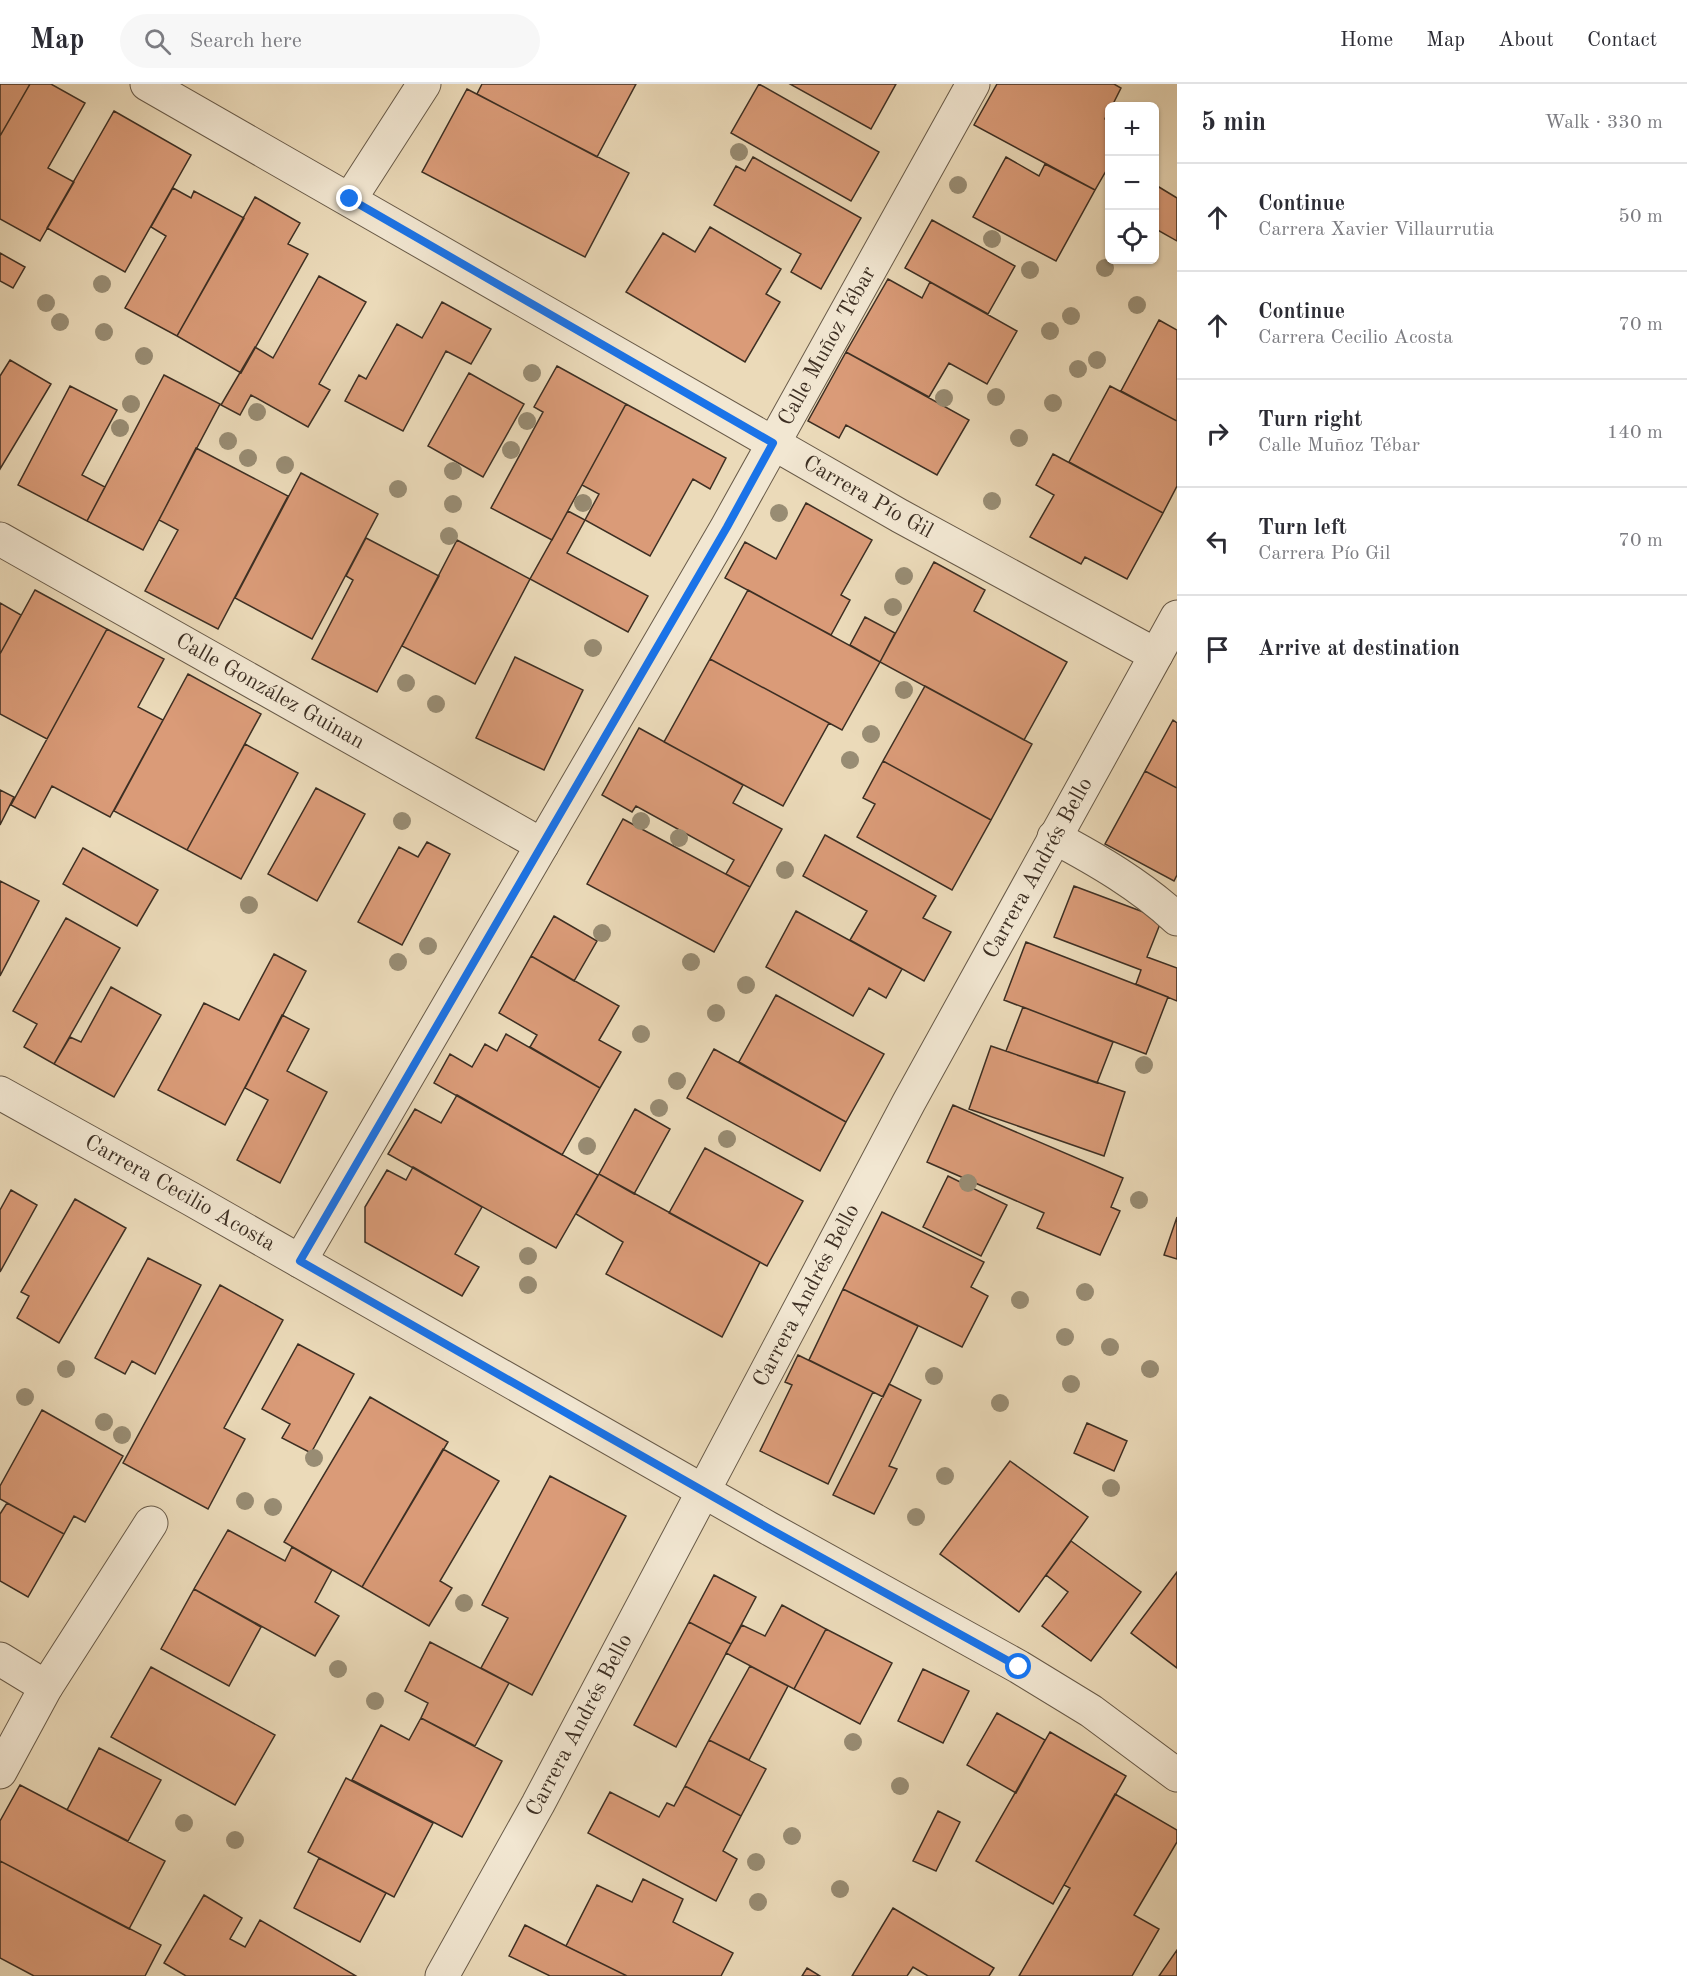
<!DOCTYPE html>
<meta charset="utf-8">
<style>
body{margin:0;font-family:"Old Standard TT",serif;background:#f7f7f7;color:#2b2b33}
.controls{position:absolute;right:18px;top:18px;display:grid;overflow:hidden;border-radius:9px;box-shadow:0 2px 4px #0004}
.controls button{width:54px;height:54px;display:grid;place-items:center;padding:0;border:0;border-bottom:2px solid #e1e1e2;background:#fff;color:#2b2b33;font:30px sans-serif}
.stop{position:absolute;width:18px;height:18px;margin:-14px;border:4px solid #1a73e8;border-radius:50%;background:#fff}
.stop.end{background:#1a73e8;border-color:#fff;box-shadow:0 2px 6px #0008}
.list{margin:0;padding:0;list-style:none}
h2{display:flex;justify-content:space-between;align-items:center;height:78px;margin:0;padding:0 24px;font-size:26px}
h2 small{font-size:20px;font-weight:400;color:#7c7c81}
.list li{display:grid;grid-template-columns:39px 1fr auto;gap:18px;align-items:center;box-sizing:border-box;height:108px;padding:0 24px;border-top:2px solid #e1e1e2}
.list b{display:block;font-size:22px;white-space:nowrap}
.list p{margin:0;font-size:20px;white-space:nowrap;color:#7c7c81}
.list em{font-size:20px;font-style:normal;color:#7c7c81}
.icon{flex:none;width:33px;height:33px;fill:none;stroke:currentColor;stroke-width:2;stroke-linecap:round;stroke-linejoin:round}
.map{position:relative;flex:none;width:1177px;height:1892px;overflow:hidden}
header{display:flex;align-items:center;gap:36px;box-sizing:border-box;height:84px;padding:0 30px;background:#fff;border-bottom:2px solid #e1e1e2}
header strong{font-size:28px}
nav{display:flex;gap:33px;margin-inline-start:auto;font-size:21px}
.search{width:420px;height:54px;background:#f7f7f7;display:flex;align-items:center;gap:15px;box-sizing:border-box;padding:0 21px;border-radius:33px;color:#7c7c81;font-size:22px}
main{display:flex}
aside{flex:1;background:#fff}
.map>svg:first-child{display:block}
.building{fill:#da9b78;stroke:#3d2f23;stroke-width:1.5}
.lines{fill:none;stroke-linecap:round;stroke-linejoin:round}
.minor-casing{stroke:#685a48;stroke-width:35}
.minor{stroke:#f2e7d2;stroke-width:33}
.tree{fill:#988c73}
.route{stroke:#1a73e8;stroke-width:8}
.labels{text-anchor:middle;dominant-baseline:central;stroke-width:4.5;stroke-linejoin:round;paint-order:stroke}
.street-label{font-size:22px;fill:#3d2f23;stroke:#f2e7d2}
</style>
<header>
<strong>Map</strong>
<div class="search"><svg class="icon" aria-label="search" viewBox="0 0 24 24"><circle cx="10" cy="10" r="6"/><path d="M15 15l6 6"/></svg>Search here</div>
<nav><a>Home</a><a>Map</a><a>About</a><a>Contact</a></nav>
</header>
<main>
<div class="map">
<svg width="1177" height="1892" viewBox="0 0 1177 1892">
<rect width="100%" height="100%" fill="#ebdab9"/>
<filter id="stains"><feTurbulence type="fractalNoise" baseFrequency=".00333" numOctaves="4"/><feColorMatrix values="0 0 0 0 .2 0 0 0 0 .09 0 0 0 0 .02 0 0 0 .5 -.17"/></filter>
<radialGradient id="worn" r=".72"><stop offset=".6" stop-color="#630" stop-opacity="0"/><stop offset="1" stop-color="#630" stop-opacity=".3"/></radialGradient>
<path class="building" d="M0 0H30L0 52Z
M30 0H51L85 19 48 84 74 98 40 157 0 135V52Z
M482 0H636L597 73 477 10Z
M759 0 879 68 851 117 731 49Z
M790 0H896L871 45Z
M997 0H1114L1121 4 1112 22H1110L1105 35 1110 38V80L1095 106 974 41Z
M467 5 629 89 585 173 422 88Z
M114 27 191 71 125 188 47 144Z
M753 73 861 134 821 205 791 188 801 170 714 121 736 82 745 87Z
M1006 73 1039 92 1045 80 1095 106 1056 177 973 133Z
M1154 100 1177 114V157L1154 144Z
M173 104 191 114 194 107 244 134 177 252 125 224 166 152 151 143Z
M255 113 300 139 288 160 308 170 241 289 177 252Z
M932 136 1015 182 988 230 905 184Z
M710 143 781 185 766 210 780 218 745 278 626 208 663 149 695 168Z
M0 169 25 183 13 204 0 197Z
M319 192 366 218 319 300 330 306 308 343 251 311 240 331 221 321 255 263 273 274Z
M888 195 922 214 930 198 1017 247 987 300 949 279 929 313 846 268Z
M442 218 491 245 471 280 446 267 403 347 345 317 359 291 366 295 397 240 422 254Z
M1159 236 1177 246V337L1121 307Z
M846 268 969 336 937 391 846 341 839 354 808 337Z
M10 276 51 300 0 385V292Z
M557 282 626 320 552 456 491 424 543 328 534 323Z
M469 289 524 320 483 393 428 362Z
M164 291 220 320 143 466 87 437Z
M70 302 117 326 82 391 105 403 87 437 18 401Z
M1110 302 1177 337V402L1163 429 1069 378Z
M626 320 726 374 710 405 693 395 650 472 585 436 599 410 582 401Z
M196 364 288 412 218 545 145 507 178 446 159 436Z
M1053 370 1163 429 1127 495 1085 473 1081 480 1030 453 1054 411 1036 401Z
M301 389 378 430 312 555 235 514Z
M806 419 872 456 841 511 850 516 831 551 725 494 745 458 776 475Z
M568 427 585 436 567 469 648 512 628 548 530 495Z
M366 454 439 492 377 608 312 575 353 496 346 492Z
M457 456 530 495 475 600 402 562Z
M934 478 985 506 974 527 1067 578 1024 656 880 578Z
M35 506 107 545 47 655 0 630V570Z
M748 506 880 578 842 646 710 575Z
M0 519 21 531 0 570Z
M865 533 895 549 880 578 850 561Z
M107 545 164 575 138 623 163 636 110 733 52 702 35 734 11 721Z
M515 573 583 606 544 686 476 654Z
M710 575 829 639 783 722 664 658Z
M188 590 261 630 187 766 114 727Z
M925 602 1032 660 991 736 883 677Z
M1173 636 1177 639V704L1145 687Z
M639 644 743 701 733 719 782 745 750 803 726 790 734 776 636 722 632 728 602 711Z
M245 660 298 689 241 795 187 766Z
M883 677 991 736 952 806 857 753 875 720 863 714Z
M1145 687 1177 704V791L1174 797 1105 760Z
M316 704 365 730 317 817 268 790Z
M0 706 14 713 0 741Z
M623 735 750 803 714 868 587 800Z
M825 751 936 812 923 834 951 848 924 897 850 856 867 827 803 792Z
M427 758 450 770 402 861 358 838 399 763 418 773Z
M83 764 158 806 137 842 63 800Z
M0 797 39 817 0 892Z
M1074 802 1162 835 1147 873 1177 884V917L1136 900 1141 886 1054 853Z
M796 827 902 885 886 914 869 904 853 932 766 883Z
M554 832 597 857 574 897 531 872Z
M66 834 120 864 54 980 24 963 37 940 13 927Z
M1026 858 1168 913 1146 970 1004 916Z
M274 870 306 887 225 1041 158 1006 204 919 239 936Z
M531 872 619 922 599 956 621 968 600 1004 530 963 537 951 499 929Z
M111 903 161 931 114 1013 54 980 70 953 81 958Z
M776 911 884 970 846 1038 739 978Z
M1023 923 1113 958 1097 999 1006 967Z
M282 931 309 945 287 987 327 1008 280 1099 237 1076 268 1016 245 1004Z
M506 950 600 1004 562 1071 434 999 450 970 472 983 485 960 497 967Z
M991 962 1125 1008 1104 1072 969 1025Z
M714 965 846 1038 820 1087 687 1014Z
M457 1011 598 1091 556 1164 388 1070 415 1025 441 1039Z
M953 1021 1123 1094 1111 1123 1120 1127 1100 1171 1037 1144 1044 1129 927 1078Z
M635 1025 670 1045 634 1110 599 1090Z
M705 1064 803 1117 767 1182 669 1129Z
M413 1083 482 1123 455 1170 479 1183 462 1212 365 1158V1123L387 1086 406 1096Z
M599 1090 760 1178 722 1253 606 1190 623 1158 576 1130Z
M948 1092 1007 1121 981 1172 923 1143Z
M11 1106 37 1121 0 1188V1126Z
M75 1115 126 1144 59 1259 17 1234 29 1212 21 1208Z
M882 1128 984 1178 971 1203 988 1212 962 1263 843 1205Z
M1177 1133V1175L1164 1171Z
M148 1174 201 1201 155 1290 132 1277 125 1290 95 1274Z
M220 1201 283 1236 224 1344 245 1355 208 1425 123 1379Z
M843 1205 918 1242 883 1313 809 1276Z
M298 1260 354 1290 311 1369 282 1354 290 1340 262 1325Z
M798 1271 873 1308 828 1400 760 1367 792 1301 785 1298Z
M889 1300 921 1316 889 1382 897 1385 874 1430 833 1411Z
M370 1313 448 1358 362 1503 284 1458Z
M42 1326 123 1372 85 1438 74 1432 64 1450 0 1415V1402Z
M1087 1339 1127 1357 1114 1387 1074 1369Z
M443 1365 499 1397 440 1497 452 1504 429 1542 362 1503Z
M1010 1377 1088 1433 1019 1528 940 1470Z
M550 1392 626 1432 532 1611 481 1584 508 1534 482 1521Z
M7 1419 64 1450 28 1513 0 1497V1430Z
M228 1446 285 1477 292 1463 332 1486 315 1518 339 1532 315 1572 194 1505Z
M1071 1457 1141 1508 1091 1577 1042 1542 1068 1508 1046 1491Z
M1177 1488V1584L1131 1549Z
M714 1491 756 1513 731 1560 689 1538Z
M194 1505 261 1543 229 1602 161 1565Z
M782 1521 826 1545 794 1605 726 1569 742 1541 765 1552Z
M689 1538 731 1560 676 1663 634 1641Z
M826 1545 892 1579 860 1640 794 1605Z
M430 1558 509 1599 475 1662 421 1634 428 1619 405 1607Z
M750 1582 788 1602 749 1676 709 1656Z
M151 1583 275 1651 235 1721 111 1653Z
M923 1585 969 1607 943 1659 898 1637Z
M997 1629 1045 1656 1016 1709 967 1681Z
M421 1634 502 1677 462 1753 352 1696 381 1641 409 1656Z
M1050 1648 1126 1692 1053 1820 976 1777Z
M709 1656 766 1685 741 1732 685 1702Z
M99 1664 161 1696 128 1757 67 1726Z
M346 1694 433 1739 394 1813 308 1768Z
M20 1701 165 1777 129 1845 0 1777V1737Z
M685 1702 741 1732 723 1767 737 1775 716 1817 588 1749 610 1708 659 1733 667 1719 674 1722Z
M1115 1710 1177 1746V1758L1134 1831 1159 1845 1132 1892H1019L1070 1804 1064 1801Z
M938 1727 960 1738 936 1787 913 1777Z
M319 1774 386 1809 360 1858 294 1824Z
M0 1777 161 1861 145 1892H34L0 1874Z
M643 1795 683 1815 673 1838 733 1869 721 1892H627L566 1862 597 1801 632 1818Z
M204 1811 242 1834 230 1855 245 1863 260 1836 356 1892H186L164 1879Z
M893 1824 994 1884 989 1892H928L913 1883 907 1892H852Z
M525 1841 566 1862 627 1892H550L509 1872Z
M1177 1866V1892H1159Z
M807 1884 820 1892H802Z"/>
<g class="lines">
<g class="minor-casing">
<g id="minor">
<path id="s1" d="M147 0 900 432 1156 571"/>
<path d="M350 115 424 0"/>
<path id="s2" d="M0 455 542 761"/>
<path d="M1054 753C1099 777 1140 801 1177 835"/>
<path id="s3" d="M0 1009 191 1115 768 1444 1019 1583 1091 1627 1177 1691"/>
<path id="s4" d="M300 1177 727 443 973 0"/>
<path d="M0 1575 46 1603"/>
<path d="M0 1688 46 1603 151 1439"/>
<path id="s5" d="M442 1892 538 1720 909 1018 1177 533"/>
</g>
</g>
<use href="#minor" class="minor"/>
</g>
<g class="tree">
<circle cx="739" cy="68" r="9"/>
<circle cx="958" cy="101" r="9"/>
<circle cx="992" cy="155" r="9"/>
<circle cx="1105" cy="184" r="9"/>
<circle cx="1030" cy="186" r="9"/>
<circle cx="102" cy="200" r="9"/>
<circle cx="46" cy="219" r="9"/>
<circle cx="1137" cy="221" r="9"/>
<circle cx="1071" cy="232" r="9"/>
<circle cx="60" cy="238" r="9"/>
<circle cx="1050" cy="247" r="9"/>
<circle cx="104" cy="248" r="9"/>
<circle cx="144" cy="272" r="9"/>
<circle cx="1097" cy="276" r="9"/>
<circle cx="1078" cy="285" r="9"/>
<circle cx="532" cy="289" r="9"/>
<circle cx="996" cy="313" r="9"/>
<circle cx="944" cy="314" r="9"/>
<circle cx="1053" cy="319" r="9"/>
<circle cx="131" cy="320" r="9"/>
<circle cx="257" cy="328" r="9"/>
<circle cx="527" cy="337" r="9"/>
<circle cx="120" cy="344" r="9"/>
<circle cx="1019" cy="354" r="9"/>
<circle cx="228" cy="357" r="9"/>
<circle cx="511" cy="366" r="9"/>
<circle cx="248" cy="374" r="9"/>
<circle cx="285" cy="381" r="9"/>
<circle cx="453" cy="387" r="9"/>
<circle cx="398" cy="405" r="9"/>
<circle cx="992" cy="417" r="9"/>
<circle cx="583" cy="419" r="9"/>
<circle cx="453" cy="420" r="9"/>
<circle cx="779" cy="429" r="9"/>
<circle cx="449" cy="452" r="9"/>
<circle cx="904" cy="492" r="9"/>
<circle cx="893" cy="523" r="9"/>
<circle cx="593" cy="564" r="9"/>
<circle cx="406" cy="599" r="9"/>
<circle cx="904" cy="606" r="9"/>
<circle cx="436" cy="620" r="9"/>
<circle cx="871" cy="650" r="9"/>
<circle cx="850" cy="676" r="9"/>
<circle cx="402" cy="737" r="9"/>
<circle cx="641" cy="737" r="9"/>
<circle cx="679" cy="754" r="9"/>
<circle cx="785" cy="786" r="9"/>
<circle cx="249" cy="821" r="9"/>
<circle cx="602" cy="849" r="9"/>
<circle cx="428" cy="862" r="9"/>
<circle cx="398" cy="878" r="9"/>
<circle cx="691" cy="878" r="9"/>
<circle cx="746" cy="901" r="9"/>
<circle cx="716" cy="929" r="9"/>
<circle cx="641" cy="950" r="9"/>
<circle cx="1144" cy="981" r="9"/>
<circle cx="677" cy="997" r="9"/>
<circle cx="659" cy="1024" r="9"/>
<circle cx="727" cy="1055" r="9"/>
<circle cx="587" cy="1062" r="9"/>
<circle cx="968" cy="1099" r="9"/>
<circle cx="1139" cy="1116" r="9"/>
<circle cx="528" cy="1172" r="9"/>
<circle cx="528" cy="1201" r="9"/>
<circle cx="1085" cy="1208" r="9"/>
<circle cx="1020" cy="1216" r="9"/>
<circle cx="1065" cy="1253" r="9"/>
<circle cx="1110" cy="1263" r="9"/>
<circle cx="66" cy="1285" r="9"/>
<circle cx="1150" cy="1285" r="9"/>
<circle cx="934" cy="1292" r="9"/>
<circle cx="1071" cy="1300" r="9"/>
<circle cx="25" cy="1313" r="9"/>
<circle cx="1000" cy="1319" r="9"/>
<circle cx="104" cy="1338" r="9"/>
<circle cx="122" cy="1351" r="9"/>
<circle cx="314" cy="1374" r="9"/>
<circle cx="945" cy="1392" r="9"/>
<circle cx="1111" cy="1404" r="9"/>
<circle cx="245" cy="1417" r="9"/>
<circle cx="273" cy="1423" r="9"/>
<circle cx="916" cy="1433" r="9"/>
<circle cx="464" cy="1519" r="9"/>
<circle cx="338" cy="1585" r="9"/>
<circle cx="375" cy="1617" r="9"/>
<circle cx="853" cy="1658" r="9"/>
<circle cx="900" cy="1702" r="9"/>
<circle cx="184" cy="1739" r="9"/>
<circle cx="792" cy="1752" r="9"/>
<circle cx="235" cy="1756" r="9"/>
<circle cx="756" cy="1778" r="9"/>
<circle cx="840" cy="1805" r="9"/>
<circle cx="758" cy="1818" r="9"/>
</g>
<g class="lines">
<path class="route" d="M350 115 773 359 727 443 300 1177 768 1444 1019 1583"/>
</g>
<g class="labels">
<g class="street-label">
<text stroke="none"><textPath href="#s4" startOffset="1056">Calle Muñoz Tébar</textPath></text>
<text stroke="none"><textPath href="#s1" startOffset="831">Carrera Pío Gil</textPath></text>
<text stroke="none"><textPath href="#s2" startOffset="310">Calle González Guinan</textPath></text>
<text stroke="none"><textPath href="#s5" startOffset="1258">Carrera Andrés Bello</textPath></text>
<text stroke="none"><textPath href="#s3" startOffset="206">Carrera Cecilio Acosta</textPath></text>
<text stroke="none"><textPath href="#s5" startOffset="772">Carrera Andrés Bello</textPath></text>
<text stroke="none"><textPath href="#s5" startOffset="286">Carrera Andrés Bello</textPath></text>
</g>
</g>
<rect width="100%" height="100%" filter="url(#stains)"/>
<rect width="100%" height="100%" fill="url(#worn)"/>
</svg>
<div class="controls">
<button>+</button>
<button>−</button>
<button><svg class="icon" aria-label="locate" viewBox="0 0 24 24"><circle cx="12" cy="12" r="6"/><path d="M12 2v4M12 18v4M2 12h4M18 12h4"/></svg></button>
</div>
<div class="stop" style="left:1019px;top:1583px"></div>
<div class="stop end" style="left:350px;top:115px"></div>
</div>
<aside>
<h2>5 min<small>Walk · 330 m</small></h2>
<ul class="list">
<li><svg class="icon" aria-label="ahead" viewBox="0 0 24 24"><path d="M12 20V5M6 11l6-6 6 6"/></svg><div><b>Continue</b><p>Carrera Xavier Villaurrutia</p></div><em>50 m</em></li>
<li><svg class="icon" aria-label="ahead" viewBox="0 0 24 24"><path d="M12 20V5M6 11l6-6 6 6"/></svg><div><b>Continue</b><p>Carrera Cecilio Acosta</p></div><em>70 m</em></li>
<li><svg class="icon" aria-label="right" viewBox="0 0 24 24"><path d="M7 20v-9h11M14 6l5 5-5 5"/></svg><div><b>Turn right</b><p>Calle Muñoz Tébar</p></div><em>140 m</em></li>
<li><svg class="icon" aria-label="left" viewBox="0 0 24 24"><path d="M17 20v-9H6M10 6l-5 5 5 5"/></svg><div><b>Turn left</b><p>Carrera Pío Gil</p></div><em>70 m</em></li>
<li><svg class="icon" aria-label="arrive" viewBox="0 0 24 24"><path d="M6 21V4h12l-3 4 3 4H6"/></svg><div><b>Arrive at destination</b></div></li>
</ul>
</aside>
</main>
